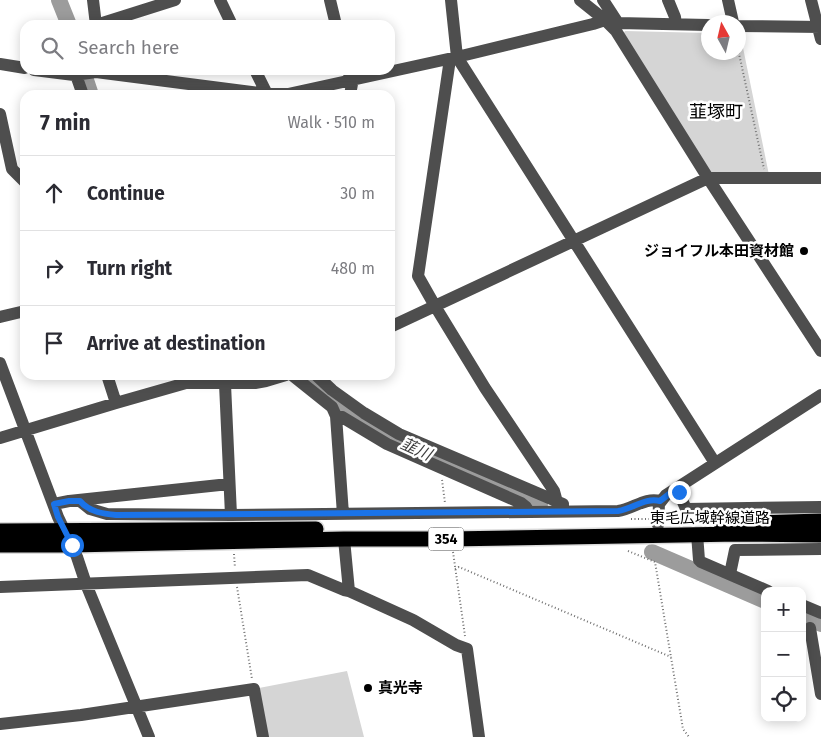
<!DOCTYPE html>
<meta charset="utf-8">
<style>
body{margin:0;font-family:"Fira Sans","Noto Sans JP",sans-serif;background:#f2f2f3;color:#2b2b33}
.controls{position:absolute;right:15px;bottom:15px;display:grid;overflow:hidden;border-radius:10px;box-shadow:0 2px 12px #0003}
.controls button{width:45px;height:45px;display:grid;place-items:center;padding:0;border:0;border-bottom:1px solid #e1e1e2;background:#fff;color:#2b2b33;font:25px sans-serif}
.compass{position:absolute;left:701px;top:15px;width:45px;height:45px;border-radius:50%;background:#fff;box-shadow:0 2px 12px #0003;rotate:352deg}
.stop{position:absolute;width:15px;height:15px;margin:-11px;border:4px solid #1a73e8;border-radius:50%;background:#fff}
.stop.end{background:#1a73e8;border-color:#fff;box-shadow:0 1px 5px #0008}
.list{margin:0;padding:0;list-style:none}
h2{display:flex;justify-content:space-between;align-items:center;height:65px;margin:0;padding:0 20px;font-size:21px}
h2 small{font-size:16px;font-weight:400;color:#7c7c81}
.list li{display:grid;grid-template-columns:32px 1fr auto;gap:15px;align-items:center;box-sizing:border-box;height:75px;padding:0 20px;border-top:1px solid #e1e1e2}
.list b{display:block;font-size:19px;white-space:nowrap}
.list em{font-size:16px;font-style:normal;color:#7c7c81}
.icon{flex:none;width:28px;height:28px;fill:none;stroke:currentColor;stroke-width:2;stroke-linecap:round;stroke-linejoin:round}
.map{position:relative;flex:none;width:821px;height:737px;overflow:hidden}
.search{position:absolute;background:#fff;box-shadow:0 2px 12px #0003;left:20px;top:20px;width:375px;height:55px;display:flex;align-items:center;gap:12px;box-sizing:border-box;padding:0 18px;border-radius:15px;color:#7c7c81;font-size:19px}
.panel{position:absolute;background:#fff;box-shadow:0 2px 12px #0003;left:20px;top:90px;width:375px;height:290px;border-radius:15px}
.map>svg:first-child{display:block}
.green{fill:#d5d5d5}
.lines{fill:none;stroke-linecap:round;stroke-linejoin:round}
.river{stroke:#9c9c9c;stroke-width:16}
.highway-casing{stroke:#dbdbdb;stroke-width:18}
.path{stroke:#707070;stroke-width:2;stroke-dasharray:1 2.5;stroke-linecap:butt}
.minor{stroke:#4e4e4e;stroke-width:12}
.highway{stroke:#000;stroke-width:15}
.route{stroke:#1a73e8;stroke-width:6}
.poi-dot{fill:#000;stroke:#fff;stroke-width:2}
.labels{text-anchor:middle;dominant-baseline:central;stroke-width:5;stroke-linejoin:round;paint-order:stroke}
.shield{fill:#fff;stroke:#4c4c4c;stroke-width:1}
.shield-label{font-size:14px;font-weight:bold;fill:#000}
.poi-label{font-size:15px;font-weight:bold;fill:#000;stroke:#fff;text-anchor:end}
.street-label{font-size:15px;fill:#000;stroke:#fff}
.water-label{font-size:16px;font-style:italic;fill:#3d3d3d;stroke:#fff}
.quarter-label{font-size:18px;fill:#000;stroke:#fff}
</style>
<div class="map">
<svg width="821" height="737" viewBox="0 0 821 737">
<rect width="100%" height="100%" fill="#fff"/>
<path class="green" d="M625 31 708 33V52H738L740 33 769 175H710L623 34Z
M347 671 364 737H268L259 688Z"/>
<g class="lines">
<path class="river" d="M59 0 69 25
M85 77 91 95
M304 375 339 405 388 437 540 504
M652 552 765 601
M802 616 821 624"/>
<g class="highway-casing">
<path id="highway" d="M721 524 821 521
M0 531 316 529
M0 545H72L344 539H449L739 534 821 535"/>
</g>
<path class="path" d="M738 49 764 169
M442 480 445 503
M668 518H681
M631 519H649
M628 551 655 562 683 729 689 737
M453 552 465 636
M234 554 235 568
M455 569 459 567 671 657
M237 587 252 679"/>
<path class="minor" d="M93 0 96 25
M220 0 232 25
M330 0 336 25
M451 0 457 57 715 463
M580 0 605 20 616 31 708 178 821 351
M603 0 618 23
M668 0 675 17 676 24
M728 0 733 22
M811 0 821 39
M96 25 175 0
M611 25 618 23 708 25
M738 26 821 27
M450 59 418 276 435 306 485 388 554 491 557 502
M0 64 25 68
M34 70 74 75 96 72 267 94H288L457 57 593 24 605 20
M255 70 267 94
M348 70 352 84 350 95
M76 75 83 95
M0 114 12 169 25 182
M0 317 25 311
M390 327 708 178H821
M0 363 58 517 77 557 86 584 149 737
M107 375 116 403
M292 375 332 407 336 416 343 514
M316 375 332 390 364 413 399 434 563 504
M225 384 231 515
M336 416 342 417 387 444 521 503 526 507 529 512
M0 438 116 403 186 383H255L266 381 286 375
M677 488 686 509 821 507
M80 501 90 509 107 514 231 515 618 511C633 509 645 497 660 501
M54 504 69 501 229 484
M658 525 659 504 666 495 821 395
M697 534 699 560 701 562 768 591
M344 539 349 591
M730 574 735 550 821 549
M0 587 308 575 344 590 349 591 413 620 456 645 467 649 479 737
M802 605 821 613
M810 628 821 694
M0 724 81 715 254 689 263 737"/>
<use href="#highway" class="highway"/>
</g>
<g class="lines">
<path class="route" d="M72 545 58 517 54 504 69 501H80C89 512 104 514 116 515L618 511C633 509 645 497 660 501L677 488 679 492"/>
</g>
<g class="poi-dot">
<circle cx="804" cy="251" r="5"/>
<circle cx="368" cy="688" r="5"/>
</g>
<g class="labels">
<rect class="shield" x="428.5" y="527.5" width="35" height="23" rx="4"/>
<g class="shield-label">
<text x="446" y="539">354</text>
</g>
<g class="poi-label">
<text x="794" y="251">ジョイフル本田資材館</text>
<text x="378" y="688" text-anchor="start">真光寺</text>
</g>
<g class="street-label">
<text x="710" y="518">東毛広域幹線道路</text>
</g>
<g class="water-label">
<text transform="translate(416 449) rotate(24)">韮川</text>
</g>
<g class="quarter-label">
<text x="716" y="112">韮塚町</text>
</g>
</g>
</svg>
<div class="controls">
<button>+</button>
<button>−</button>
<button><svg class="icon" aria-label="locate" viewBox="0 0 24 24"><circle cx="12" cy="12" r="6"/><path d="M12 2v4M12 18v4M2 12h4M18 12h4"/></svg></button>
</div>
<svg class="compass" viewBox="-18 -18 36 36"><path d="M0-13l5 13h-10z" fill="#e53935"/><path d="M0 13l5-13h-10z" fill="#7c7c81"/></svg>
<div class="stop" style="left:72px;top:545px"></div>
<div class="stop end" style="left:679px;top:492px"></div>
<div class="search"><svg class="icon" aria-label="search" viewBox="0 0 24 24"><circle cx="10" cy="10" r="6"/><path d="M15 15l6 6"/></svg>Search here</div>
<section class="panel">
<h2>7 min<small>Walk · 510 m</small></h2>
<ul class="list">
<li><svg class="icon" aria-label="ahead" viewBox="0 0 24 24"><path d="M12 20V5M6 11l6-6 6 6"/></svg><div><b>Continue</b></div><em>30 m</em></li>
<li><svg class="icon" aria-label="right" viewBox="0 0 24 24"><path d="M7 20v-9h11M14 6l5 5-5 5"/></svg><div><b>Turn right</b></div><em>480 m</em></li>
<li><svg class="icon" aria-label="arrive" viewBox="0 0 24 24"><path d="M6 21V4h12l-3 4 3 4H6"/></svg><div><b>Arrive at destination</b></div></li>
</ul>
</section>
</div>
